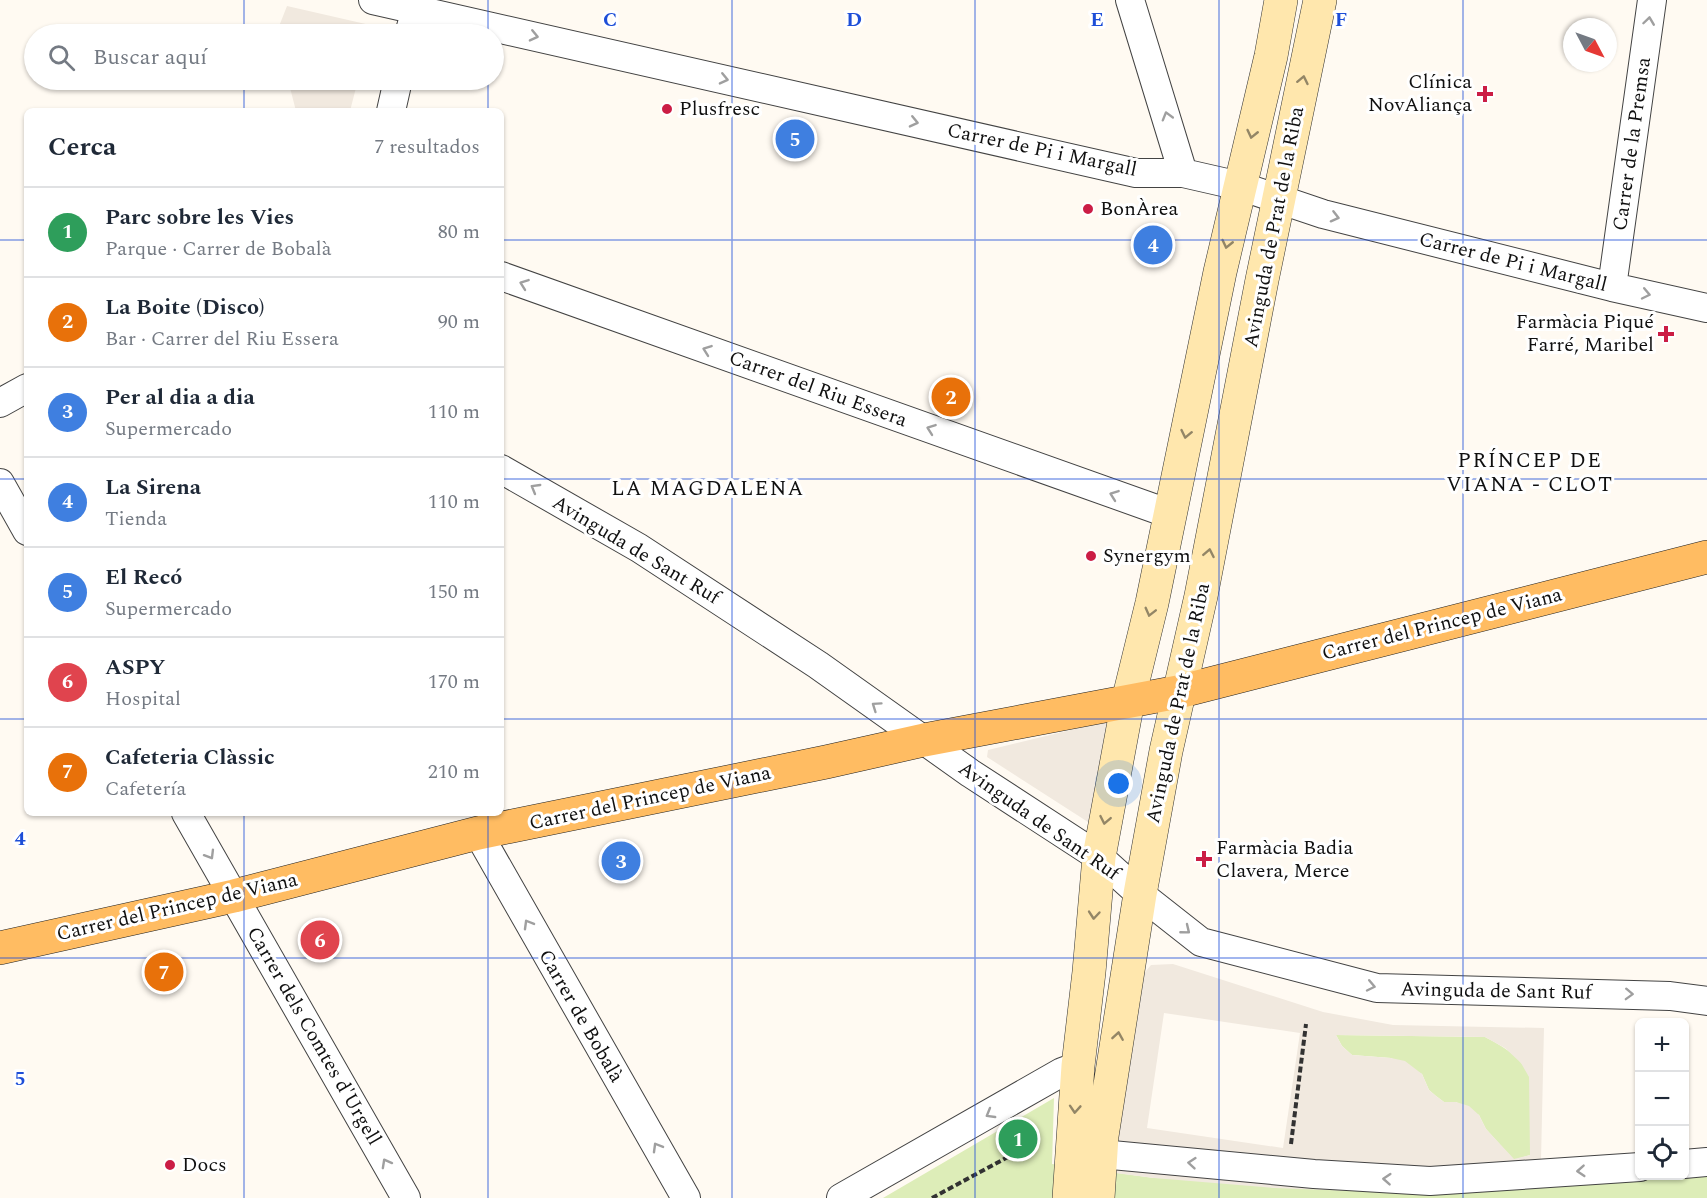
<!DOCTYPE html>
<html lang="es">
<meta charset="utf-8">
<style>
body{margin:0;font-family:Spectral,serif;background:#f6f6f7;color:#1f2937}
.controls{position:absolute;right:18px;bottom:18px;display:grid;overflow:hidden;border-radius:9px;box-shadow:0 2px 4px #0004}
.controls button{width:54px;height:54px;display:grid;place-items:center;padding:0;border:0;border-bottom:2px solid #e0e1e3;background:#fff;color:#1f2937;font:30px sans-serif}
.compass{position:absolute;left:1563px;top:18px;width:54px;height:54px;border-radius:50%;background:#fff;box-shadow:0 2px 4px #0004;rotate:131deg}
.you{position:absolute;left:1119px;top:784px;width:21px;height:21px;margin:-15px;border:4px solid #fff;border-radius:50%;background:#1a73e8;box-shadow:0 0 0 9px #1a73e833}
.badge{display:grid;place-items:center;width:39px;height:39px;border-radius:50%;background:#db2777;color:#fff;font-size:20px;font-weight:700}
.pin{position:absolute;translate:-50% -50%;border:3px solid #fff;box-shadow:0 2px 6px #0006}
.list{margin:0;padding:0;list-style:none}
h2{display:flex;justify-content:space-between;align-items:center;height:78px;margin:0;padding:0 24px;font-size:26px}
h2 small{font-size:20px;font-weight:400;color:#747a83}
.list li{display:grid;grid-template-columns:39px 1fr auto;gap:18px;align-items:center;box-sizing:border-box;height:90px;padding:0 24px;border-top:2px solid #e0e1e3}
.list b{display:block;font-size:22px;white-space:nowrap}
.list p{margin:0;font-size:20px;white-space:nowrap;color:#747a83}
.list em{font-size:20px;font-style:normal;color:#747a83}
.icon{flex:none;width:33px;height:33px;fill:none;stroke:currentColor;stroke-width:2;stroke-linecap:round;stroke-linejoin:round}
.map{position:relative;flex:none;width:1707px;height:1198px;overflow:hidden}
.search{position:absolute;background:#fff;box-shadow:0 2px 4px #0004;left:24px;top:24px;width:480px;height:66px;display:flex;align-items:center;gap:15px;box-sizing:border-box;padding:0 21px;border-radius:33px;color:#747a83;font-size:22px}
.panel{position:absolute;background:#fff;box-shadow:0 2px 4px #0004;left:24px;top:108px;width:480px;height:708px;border-radius:9px}
.map>svg:first-child{display:block}
.green{fill:#ddedb8}
.plaza{fill:#f1e9df;fill-rule:evenodd}
.lines{fill:none;stroke-linecap:round;stroke-linejoin:round}
.street-casing{stroke:#434343;stroke-width:30}
.secondary-casing{stroke:#323232;stroke-width:34}
.primary-casing{stroke:#212121;stroke-width:34}
.path{stroke:#323232;stroke-width:4;stroke-dasharray:6 3;stroke-linecap:butt}
.street{stroke:#fff;stroke-width:28}
.secondary{stroke:#ffe7ad;stroke-width:33}
.primary{stroke:#ffbc62;stroke-width:33}
.oneway{stroke:#9f9f9f}
.oneway2{stroke:#938666}
.grid{fill:none;stroke:#1d4ed8;stroke-width:1.5;stroke-opacity:0.55}
.poi-dot{fill:#cb1d45;stroke:#fff;stroke-width:2}
.labels{text-anchor:middle;dominant-baseline:central;stroke-width:6;stroke-linejoin:round;paint-order:stroke}
.poi-label{font-size:20px;fill:#101010;stroke:#fff;text-anchor:start}
.street-label{font-size:20px;fill:#101010;stroke:#fff}
.neighbourhood-label{font-size:21px;letter-spacing:1.5px;fill:#101010;stroke:#fff}
.grid-label{font-size:20px;text-anchor:middle;font-weight:bold;fill:#1d4ed8;stroke:#fff;stroke-width:6;stroke-linejoin:round;paint-order:stroke}
</style>
<div class="map">
<svg width="1707" height="1198" viewBox="0 0 1707 1198">
<rect width="100%" height="100%" fill="#fffaf2"/>
<path class="green" d="M1336 1035 1485 1037C1502 1046 1522 1057 1529 1076 1534 1090 1530 1138 1530 1155L1514 1160 1486 1129 1479 1115 1456 1102H1444L1436 1096 1429 1090 1422 1074 1391 1058 1352 1055 1342 1046Z
M1054 1098 1052 1164 1154 1178 1543 1185 1684 1176 1707 1172V1198H883Z"/>
<path class="plaza" d="M287 6 370 25 368 34H276Z
M288 80H358L350 111H296Z
M1108 721 1093 820 1088 822 987 757 988 750Z
M1173 964 1323 1012 1393 1025 1544 1028 1541 1160 1381 1192 1274 1188 1154 1178 1115 1173 1135 984 1151 965ZM1164 1013 1300 1033 1283 1148 1147 1128ZM1336 1035 1485 1037 1505 1048 1521 1063 1529 1077 1530 1155 1514 1159 1486 1129 1479 1115 1469 1106 1456 1102H1444L1436 1096 1429 1090 1422 1074 1405 1061 1391 1058 1352 1055 1342 1046Z"/>
<g class="lines">
<g class="street-casing">
<path id="street" d="M373 0 1136 173H1183L1240 186 1323 214 1612 287 1707 308
M1130 0 1183 173
M409 34 419 0
M391 111 398 80
M501 276 1170 514
M1612 287 1652 0
M0 403 27 388
M501 469 639 548 818 665 970 773 1099 857 1140 894 1201 942 1377 988 1670 996 1707 1001
M0 483 27 531
M186 813 406 1198
M478 833 686 1198
M1101 1154 1314 1174 1430 1181 1640 1167
M1684 1164 1707 1162
M841 1198 1062 1072 1078 1066"/>
</g>
<g class="secondary-casing">
<path id="secondary" d="M1069 1198 1078 1066 1089 972 1099 857 1128 701 1152 603 1220 272 1271 56 1281 0
M1098 1198 1102 1136 1140 894 1166 751 1201 596 1262 280 1320 0"/>
</g>
<g class="primary-casing">
<path id="primary" d="M0 948 234 896 478 833 826 762 924 740 1178 692 1707 557"/>
</g>
<path class="path" d="M1291 1144 1306 1024
M932 1198 1030 1145"/>
<use href="#street" class="street"/>
<use href="#secondary" class="secondary"/>
<use href="#primary" class="primary"/>
</g>
<defs><path id="oneway-chevron" d="M-2-3.5L2.5 0L-2 3.5" fill="none" stroke-width="1.6" stroke-linecap="round" stroke-linejoin="round" transform="scale(1.5)"/></defs>
<g class="oneway">
<use href="#oneway-chevron" transform="translate(1649 21) rotate(-82)"/>
<use href="#oneway-chevron" transform="translate(534 36) rotate(13)"/>
<use href="#oneway-chevron" transform="translate(724 79) rotate(13)"/>
<use href="#oneway-chevron" transform="translate(1167 116) rotate(-106)"/>
<use href="#oneway-chevron" transform="translate(914 122) rotate(13)"/>
<use href="#oneway-chevron" transform="translate(1335 217) rotate(14)"/>
<use href="#oneway-chevron" transform="translate(524 284) rotate(-160)"/>
<use href="#oneway-chevron" transform="translate(1646 294) rotate(12)"/>
<use href="#oneway-chevron" transform="translate(707 350) rotate(-160)"/>
<use href="#oneway-chevron" transform="translate(931 429) rotate(-160)"/>
<use href="#oneway-chevron" transform="translate(535 488) rotate(-150)"/>
<use href="#oneway-chevron" transform="translate(1114 495) rotate(-160)"/>
<use href="#oneway-chevron" transform="translate(876 706) rotate(-145)"/>
<use href="#oneway-chevron" transform="translate(210 855) rotate(59)"/>
<use href="#oneway-chevron" transform="translate(528 924) rotate(-120)"/>
<use href="#oneway-chevron" transform="translate(1186 930) rotate(39)"/>
<use href="#oneway-chevron" transform="translate(1371 986) rotate(12)"/>
<use href="#oneway-chevron" transform="translate(1629 994) rotate(2)"/>
<use href="#oneway-chevron" transform="translate(990 1114) rotate(150)"/>
<use href="#oneway-chevron" transform="translate(657 1147) rotate(-120)"/>
<use href="#oneway-chevron" transform="translate(386 1163) rotate(-119)"/>
<use href="#oneway-chevron" transform="translate(1192 1163) rotate(-175)"/>
<use href="#oneway-chevron" transform="translate(1581 1171) rotate(176)"/>
<use href="#oneway-chevron" transform="translate(1387 1179) rotate(-176)"/>
</g>
<g class="oneway2">
<use href="#oneway-chevron" transform="translate(1303 80) rotate(-78)"/>
<use href="#oneway-chevron" transform="translate(1252 134) rotate(103)"/>
<use href="#oneway-chevron" transform="translate(1227 244) rotate(103)"/>
<use href="#oneway-chevron" transform="translate(1186 434) rotate(102)"/>
<use href="#oneway-chevron" transform="translate(1209 553) rotate(-79)"/>
<use href="#oneway-chevron" transform="translate(1150 612) rotate(104)"/>
<use href="#oneway-chevron" transform="translate(1105 820) rotate(101)"/>
<use href="#oneway-chevron" transform="translate(1094 915) rotate(95)"/>
<use href="#oneway-chevron" transform="translate(1118 1036) rotate(-81)"/>
<use href="#oneway-chevron" transform="translate(1075 1109) rotate(94)"/>
</g>
<path class="grid" d="M244 0V34M488 0V34M732 0V1198M975 0V1198M1219 0V1198M1463 0V1198M244 80V111M488 80V111M0 240H27M501 240H1707M0 479H27M501 479H1707M0 719H27M501 719H1707M244 813V1198M488 813V1198M0 958H1707"/>
<g class="poi-dot">
<path d="M1482 85h6v6h6v6h-6v6h-6v-6h-6v-6h6z"/>
<circle cx="667" cy="109" r="6"/>
<circle cx="1088" cy="209" r="6"/>
<path d="M1663 325h6v6h6v6h-6v6h-6v-6h-6v-6h6z"/>
<circle cx="1091" cy="556" r="6"/>
<path d="M1201 850h6v6h6v6h-6v6h-6v-6h-6v-6h6z"/>
<circle cx="170" cy="1165" r="6"/>
</g>
<g class="labels">
<g class="poi-label">
<text x="1472" y="82" text-anchor="end">Clínica<tspan x="1472" dy="23">NovAliança</tspan></text>
<text x="679" y="109">Plusfresc</text>
<text x="1100" y="209">BonÀrea</text>
<text x="1654" y="322" text-anchor="end">Farmàcia Piqué<tspan x="1654" dy="23">Farré, Maribel</tspan></text>
<text x="1103" y="556">Synergym</text>
<text x="1216" y="848">Farmàcia Badia<tspan x="1216" dy="23">Clavera, Merce</tspan></text>
<text x="182" y="1165">Docs</text>
</g>
<g class="street-label">
<text transform="translate(1632 144) rotate(-82)">Carrer de la Premsa</text>
<text transform="translate(1042 150) rotate(12)">Carrer de Pi i Margall</text>
<text transform="translate(1274 227) rotate(-79)">Avinguda de Prat de la Riba</text>
<text transform="translate(1513 262) rotate(14)">Carrer de Pi i Margall</text>
<text transform="translate(818 389) rotate(20)">Carrer del Riu Essera</text>
<text transform="translate(636 550) rotate(31)">Avinguda de Sant Ruf</text>
<text transform="translate(1442 624) rotate(-14)">Carrer del Princep de Viana</text>
<text transform="translate(1178 703) rotate(-78)">Avinguda de Prat de la Riba</text>
<text transform="translate(650 798) rotate(-12)">Carrer del Princep de Viana</text>
<text transform="translate(1039 821) rotate(35)">Avinguda de Sant Ruf</text>
<text transform="translate(177 907) rotate(-13)">Carrer del Princep de Viana</text>
<text transform="translate(1496 991) rotate(1)">Avinguda de Sant Ruf</text>
<text transform="translate(581 1016) rotate(60)">Carrer de Bobalà</text>
<text transform="translate(314 1036) rotate(60)">Carrer dels Comtes d'Urgell</text>
</g>
<g class="neighbourhood-label">
<text x="1530" y="461">PRÍNCEP DE<tspan x="1530" dy="24">VIANA - CLOT</tspan></text>
<text x="708" y="489">LA MAGDALENA</text>
</g>
</g>
<g class="grid-label">
<text x="610" y="26">C</text>
<text x="854" y="26">D</text>
<text x="1097" y="26">E</text>
<text x="1341" y="26">F</text>
<text x="20" y="845">4</text>
<text x="20" y="1085">5</text>
</g>
</svg>
<div class="controls">
<button>+</button>
<button>−</button>
<button><svg class="icon" aria-label="locate" viewBox="0 0 24 24"><circle cx="12" cy="12" r="6"/><path d="M12 2v4M12 18v4M2 12h4M18 12h4"/></svg></button>
</div>
<svg class="compass" viewBox="-18 -18 36 36"><path d="M0-13l5 13h-10z" fill="#e53935"/><path d="M0 13l5-13h-10z" fill="#747a83"/></svg>
<div class="you"></div>
<div class="pin badge" style="left:1018px;top:1139px;background:#2e9e5b">1</div>
<div class="pin badge" style="left:951px;top:397px;background:#e8710a">2</div>
<div class="pin badge" style="left:621px;top:861px;background:#3f7fe0">3</div>
<div class="pin badge" style="left:1153px;top:245px;background:#3f7fe0">4</div>
<div class="pin badge" style="left:795px;top:139px;background:#3f7fe0">5</div>
<div class="pin badge" style="left:320px;top:940px;background:#e0444e">6</div>
<div class="pin badge" style="left:164px;top:972px;background:#e8710a">7</div>
<div class="search"><svg class="icon" aria-label="search" viewBox="0 0 24 24"><circle cx="10" cy="10" r="6"/><path d="M15 15l6 6"/></svg>Buscar aquí</div>
<section class="panel">
<h2>Cerca<small>7 resultados</small></h2>
<ul class="list">
<li><span class="badge" style="background:#2e9e5b">1</span><div><b>Parc sobre les Vies</b><p>Parque · Carrer de Bobalà</p></div><em>80 m</em></li>
<li><span class="badge" style="background:#e8710a">2</span><div><b>La Boite (Disco)</b><p>Bar · Carrer del Riu Essera</p></div><em>90 m</em></li>
<li><span class="badge" style="background:#3f7fe0">3</span><div><b>Per al dia a dia</b><p>Supermercado</p></div><em>110 m</em></li>
<li><span class="badge" style="background:#3f7fe0">4</span><div><b>La Sirena</b><p>Tienda</p></div><em>110 m</em></li>
<li><span class="badge" style="background:#3f7fe0">5</span><div><b>El Recó</b><p>Supermercado</p></div><em>150 m</em></li>
<li><span class="badge" style="background:#e0444e">6</span><div><b>ASPY</b><p>Hospital</p></div><em>170 m</em></li>
<li><span class="badge" style="background:#e8710a">7</span><div><b>Cafeteria Clàssic</b><p>Cafetería</p></div><em>210 m</em></li>
</ul>
</section>
</div>
